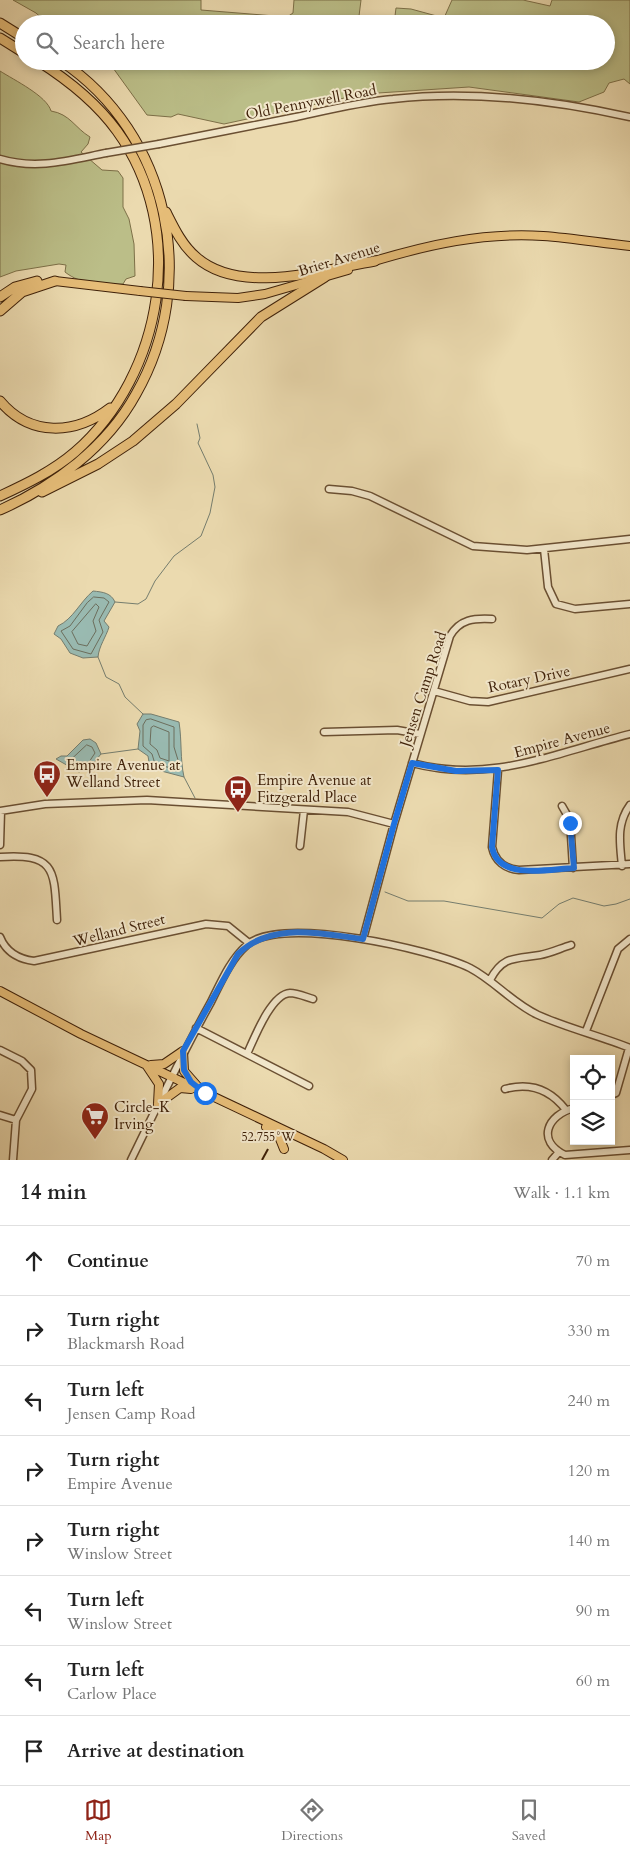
<!DOCTYPE html>
<meta charset="utf-8">
<style>
body{margin:0;font-family:Cardo,serif;background:#f6f6f6;color:#222}
.controls{position:absolute;right:15px;bottom:15px;display:grid;overflow:hidden;border-radius:0px;box-shadow:0 2px 8px #0003}
.controls button{width:45px;height:45px;display:grid;place-items:center;padding:0;border:0;border-bottom:1px solid #e0e0e0;background:#fff;color:#222;font:25px sans-serif}
.stop{position:absolute;width:15px;height:15px;margin:-11px;border:4px solid #1a73e8;border-radius:50%;background:#fff}
.stop.end{background:#1a73e8;border-color:#fff;box-shadow:0 1px 5px #0008}
.list{margin:0;padding:0;list-style:none}
h2{display:flex;justify-content:space-between;align-items:center;height:65px;margin:0;padding:0 20px;font-size:21px}
h2 small{font-size:16px;font-weight:400;color:#767676}
.list li{display:grid;grid-template-columns:32px 1fr auto;gap:15px;align-items:center;box-sizing:border-box;height:70px;padding:0 20px;border-top:1px solid #e0e0e0}
.list b{display:block;font-size:19px;white-space:nowrap}
.list p{margin:0;font-size:16px;white-space:nowrap;color:#767676}
.list em{font-size:16px;font-style:normal;color:#767676}
.icon{flex:none;width:28px;height:28px;fill:none;stroke:currentColor;stroke-width:2;stroke-linecap:round;stroke-linejoin:round}
.map{position:relative;flex:none;width:630px;height:1160px;overflow:hidden}
.search{position:absolute;background:#fff;box-shadow:0 2px 8px #0003;left:15px;right:15px;top:15px;height:55px;display:flex;align-items:center;gap:12px;box-sizing:border-box;padding:0 18px;border-radius:28px;color:#767676;font-size:19px}
.sheet{height:625px;background:#fff}
nav{display:flex;justify-content:space-around;align-items:center;box-sizing:border-box;height:70px;border-top:1px solid #e0e0e0;background:#fff;font-size:14px;color:#767676}
nav a{display:grid;justify-items:center;gap:2px}
nav .on{color:#8f2418}
.map>svg:first-child{display:block}
.green{fill:#bbbe88;stroke:#7d7048}
.water{fill:#99bab1;stroke:#757d6e}
.lines{fill:none;stroke-linecap:round;stroke-linejoin:round}
.shore{stroke:#6c6e5d;stroke-width:1}
.stream{stroke:#757d6e;stroke-width:1}
.minor-casing{stroke:#6a4f32;stroke-width:9}
.major-casing{stroke:#3f2109;stroke-width:10}
.highway-casing{stroke:#3f2109;stroke-width:11}
.minor{stroke:#f2e7cb;stroke-width:6}
.major{stroke:#e6bd78;stroke-width:8}
.highway{stroke:#e6bd78;stroke-width:9}
.minor-bridge-casing{stroke:#6a4f32;stroke-width:9;stroke-linecap:butt}
.major-bridge-casing{stroke:#3f2109;stroke-width:10;stroke-linecap:butt}
.minor-bridge{stroke:#f2e7cb;stroke-width:6}
.major-bridge{stroke:#e6bd78;stroke-width:8}
.route{stroke:#1a73e8;stroke-width:6}
.ticks{fill:none;stroke:#3f2109;stroke-width:2}
.labels{text-anchor:middle;dominant-baseline:central;stroke-width:4;stroke-linejoin:round;paint-order:stroke}
.street-label{font-size:15px;fill:#3f2109;stroke:#f2e7cb}
.poi-label{font-size:15px;fill:#3f2109;stroke:#f2e7cb;text-anchor:start}
.ticks-label{font-size:12px;text-anchor:middle;fill:#3f2109;stroke:#f2e7cb;stroke-width:4;stroke-linejoin:round;paint-order:stroke}
</style>
<div class="map">
<svg width="630" height="1160" viewBox="0 0 630 1160">
<rect width="100%" height="100%" fill="#ebdaaf"/>
<filter id="stains"><feTurbulence type="fractalNoise" baseFrequency=".004" numOctaves="4"/><feColorMatrix values="0 0 0 0 .2 0 0 0 0 .09 0 0 0 0 .02 0 0 0 .5 -.17"/></filter>
<radialGradient id="worn" r=".72"><stop offset=".6" stop-color="#630" stop-opacity="0"/><stop offset="1" stop-color="#630" stop-opacity=".3"/></radialGradient>
<path class="green" d="M13 0H201V10L287 17 293 13 294 0H361L358 24H48L36 13Z
M452 0H523L550 6 552 0H630V84L624 79 609 83 604 92 579 102 469 87 363 94 224 124 178 114 171 117 147 115 108 61H606V24H394L396 8 411 9 444 18Z
M0 71C14 80 47 96 51 111 70 114 75 128 90 137L88 144 81 152 102 170 118 171 123 178V207L129 219 134 244 135 276 126 279 123 284C104 285 81 285 65 272L66 265 59 264 16 271 0 277Z"/>
<path class="water" d="M93 591C103 592 111 593 115 602L104 621 109 627C106 637 99 646 98 657L83 658 70 653 61 639 54 634 58 626C73 619 80 602 93 591Z
M143 714H151L179 722C182 741 180 759 184 777L150 768 148 756 138 749 140 731 137 724Z
M90 739 96 743 101 754 91 766 79 772 56 759 61 756H67L83 740Z"/>
<g class="lines">
<path class="shore" d="M94 597 104 598 109 602 99 620 103 632 91 654 73 649 61 631 70 626 87 603Z
M96 604 99 607 93 621 96 631 87 646 78 644 72 632Z
M151 719 174 727V747L178 760 175 769 155 764 152 754 143 746V725L146 720Z
M154 726 169 732V761L160 758 157 750 150 744 151 728Z
M87 745 92 747 95 753 89 762 80 766 73 762 72 759Z"/>
<path class="stream" d="M115 602 138 604 146 599 155 581 174 556 201 536 210 513 215 487 213 475 198 443 200 438 197 424
M98 657 106 677 119 684 125 697 143 714
M101 754 138 749
M184 777 195 798
M385 892 408 901H444L542 918 559 904 573 898 604 906 616 904 630 899"/>
<g class="minor-casing">
<path id="minor" d="M159 144C205 135 250 126 296 117 328 110 360 102 393 99 471 90 553 100 630 117
M0 159C37 170 70 160 106 153
M329 489 352 491 370 496 473 546 527 550 630 539
M544 549 548 587 556 604 575 609 630 604
M434 691 470 701 488 702 630 669
M324 732 397 730 420 734
M412 763C490 784 555 753 630 734
M498 770 492 847C495 861 505 869 519 870L630 864
M562 806 570 820 573 868
M0 811 45 804 147 800 348 812 394 824
M0 845 1 811
M300 846 304 810
M0 857C57 853 54 871 57 920
M622 866C620 844 616 824 630 805
M0 937C6 952 18 959 34 961L206 924 228 926 249 943
M363 939 394 824 450 636C460 619 474 618 492 619
M490 980C503 955 516 959 540 955 551 953 561 948 571 945
M196 1028 309 1086
M586 1031 618 949 630 939
M0 1050 22 1061 31 1070 32 1089 16 1120 13 1160
M247 1054C254 1039 271 994 290 993 297 993 306 997 313 999
M505 1089C530 1082 550 1089 566 1110
M611 1095 616 1093 629 1048
M574 1108C547 1115 536 1141 565 1155L630 1150
M0 1115 16 1120
M131 1160C157 1107 182 1054 211 1002 221 982 230 960 247 945 280 915 431 949 470 968 495 981 512 1003 538 1015 567 1028 600 1036 630 1048
M552 1160 559 1152"/>
</g>
<g class="major-casing">
<path id="major" d="M371 262C427 245 484 232 543 236 572 238 601 243 630 246
M55 281 140 291
M186 296 238 298 265 294 348 270
M0 991 81 1034 324 1149 343 1160
M183 1051 184 1071 198 1087
M151 1065 164 1064 183 1051
M147 1066 159 1084 158 1104
M158 1104 180 1088 191 1089
M266 1127 278 1134 284 1149"/>
</g>
<g class="highway-casing">
<path id="highway" d="M0 23 24 38
M0 38 24 53
M166 212C174 228 182 245 196 257 240 296 322 270 375 261
M0 297 15 287 37 281
M0 311 22 292 55 281
M0 401C30 437 75 435 110 408
M42 492 98 464 133 441 176 404 261 317 325 277
M0 496C26 484 53 471 75 452 164 374 188 229 117 131 96 102 68 80 38 61
M0 510C54 486 107 447 136 394 200 282 170 134 61 61"/>
</g>
<use href="#minor" class="minor"/>
<use href="#major" class="major"/>
<use href="#highway" class="highway"/>
<g class="minor-bridge-casing">
<path id="minor-bridge" d="M106 153 159 144"/>
</g>
<g class="major-bridge-casing">
<path id="major-bridge" d="M140 291 186 296"/>
</g>
<use href="#minor-bridge" class="minor-bridge"/>
<use href="#major-bridge" class="major-bridge"/>
</g>
<g class="lines">
<path class="route" d="M205 1093 191 1082 184 1070 183 1051 238 954C272 921 321 934 363 939L394 824 412 763 456 771 498 770 492 847C498 881 548 869 574 868L570 823"/>
</g>
<path class="ticks" d="M262 1160 268 1149"/>
<defs>
<g id="bus-pin" transform="scale(1.4375)"><path d="M0 17L-7.5 6A9.5 9.5 0 1 1 7.5 6Z" fill="#8f2418" stroke="#f2e7cb"/><path d="M-5-6H5V4H4V6H2V4H-2V6H-4V4H-5ZM-3.5-4V0h7V-4ZM-3.5 1.2v1.5H-2V1.2ZM2 1.2v1.5H3.5V1.2Z" fill="#fff"/></g>
<g id="supermarket-pin" transform="scale(1.4375)"><path d="M0 17L-7.5 6A9.5 9.5 0 1 1 7.5 6Z" fill="#8f2418" stroke="#f2e7cb"/><path d="M-6-5.5h2.5l.6 2H6L4.5 2H-2.5L-4.4-4H-6ZM-1.5 3.2a1.3 1.3 0 1 0 .1 0ZM3 3.2a1.3 1.3 0 1 0 .1 0Z" fill="#fff"/></g>
</defs>
<g fill-rule="evenodd">
<use href="#bus-pin" x="47" y="774"/>
<use href="#bus-pin" x="238" y="789"/>
<use href="#supermarket-pin" x="95" y="1116"/>
</g>
<g class="labels">
<g class="street-label">
<text transform="translate(311 102) rotate(-11)">Old Pennywell Road</text>
<text transform="translate(339 259) rotate(-17)">Brier Avenue</text>
<text transform="translate(529 679) rotate(-12)">Rotary Drive</text>
<text transform="translate(423 689) rotate(-72)">Jensen Camp Road</text>
<text transform="translate(562 740) rotate(-15)">Empire Avenue</text>
<text transform="translate(119 930) rotate(-14)">Welland Street</text>
</g>
<g class="poi-label">
<text x="66" y="765">Empire Avenue at<tspan x="66" dy="17">Welland Street</tspan></text>
<text x="257" y="780">Empire Avenue at<tspan x="257" dy="17">Fitzgerald Place</tspan></text>
<text x="114" y="1107">Circle-K<tspan x="114" dy="17">Irving</tspan></text>
</g>
</g>
<g class="ticks-label">
<text x="268" y="1141">52.755°W</text>
</g>
<rect width="100%" height="100%" filter="url(#stains)"/>
<rect width="100%" height="100%" fill="url(#worn)"/>
</svg>
<div class="controls">
<button><svg class="icon" aria-label="locate" viewBox="0 0 24 24"><circle cx="12" cy="12" r="6"/><path d="M12 2v4M12 18v4M2 12h4M18 12h4"/></svg></button>
<button><svg class="icon" aria-label="layers" viewBox="0 0 24 24"><path d="M12 4l9 5-9 5-9-5zM3 14l9 5 9-5"/></svg></button>
</div>
<div class="stop" style="left:205px;top:1093px"></div>
<div class="stop end" style="left:570px;top:823px"></div>
<div class="search"><svg class="icon" aria-label="search" viewBox="0 0 24 24"><circle cx="10" cy="10" r="6"/><path d="M15 15l6 6"/></svg>Search here</div>
</div>
<section class="sheet">
<h2>14 min<small>Walk · 1.1 km</small></h2>
<ul class="list">
<li><svg class="icon" aria-label="ahead" viewBox="0 0 24 24"><path d="M12 20V5M6 11l6-6 6 6"/></svg><div><b>Continue</b></div><em>70 m</em></li>
<li><svg class="icon" aria-label="right" viewBox="0 0 24 24"><path d="M7 20v-9h11M14 6l5 5-5 5"/></svg><div><b>Turn right</b><p>Blackmarsh Road</p></div><em>330 m</em></li>
<li><svg class="icon" aria-label="left" viewBox="0 0 24 24"><path d="M17 20v-9H6M10 6l-5 5 5 5"/></svg><div><b>Turn left</b><p>Jensen Camp Road</p></div><em>240 m</em></li>
<li><svg class="icon" aria-label="right" viewBox="0 0 24 24"><path d="M7 20v-9h11M14 6l5 5-5 5"/></svg><div><b>Turn right</b><p>Empire Avenue</p></div><em>120 m</em></li>
<li><svg class="icon" aria-label="right" viewBox="0 0 24 24"><path d="M7 20v-9h11M14 6l5 5-5 5"/></svg><div><b>Turn right</b><p>Winslow Street</p></div><em>140 m</em></li>
<li><svg class="icon" aria-label="left" viewBox="0 0 24 24"><path d="M17 20v-9H6M10 6l-5 5 5 5"/></svg><div><b>Turn left</b><p>Winslow Street</p></div><em>90 m</em></li>
<li><svg class="icon" aria-label="left" viewBox="0 0 24 24"><path d="M17 20v-9H6M10 6l-5 5 5 5"/></svg><div><b>Turn left</b><p>Carlow Place</p></div><em>60 m</em></li>
<li><svg class="icon" aria-label="arrive" viewBox="0 0 24 24"><path d="M6 21V4h12l-3 4 3 4H6"/></svg><div><b>Arrive at destination</b></div></li>
</ul>
</section>
<nav>
<a class="on"><svg class="icon" aria-label="map" viewBox="0 0 24 24"><path d="M3 6l6-2 6 2 6-2v14l-6 2-6-2-6 2zM9 4v14M15 6v14"/></svg>Map</a>
<a><svg class="icon" aria-label="directions" viewBox="0 0 24 24"><path d="M12 3l9 9-9 9-9-9zM9 14v-3h6M13 9l2 2-2 2"/></svg>Directions</a>
<a><svg class="icon" aria-label="saved" viewBox="0 0 24 24"><path d="M7 4h10v16l-5-4-5 4z"/></svg>Saved</a>
</nav>
